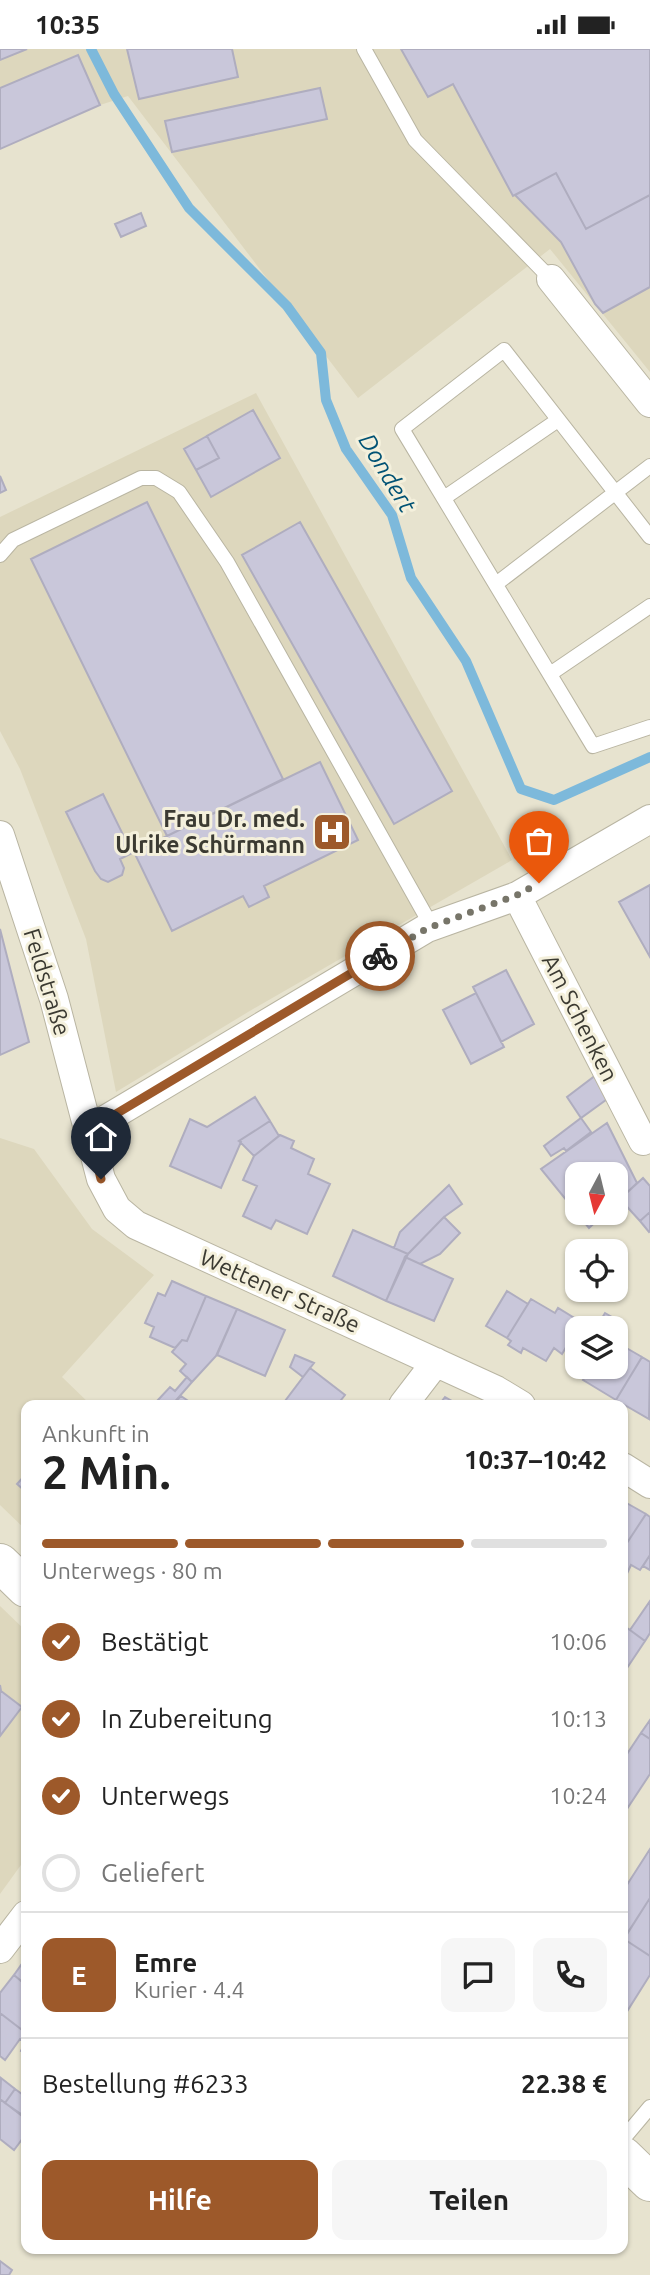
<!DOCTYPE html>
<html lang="de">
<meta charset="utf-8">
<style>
:root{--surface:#fff;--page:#f6f6f6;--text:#222;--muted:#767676;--line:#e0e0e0;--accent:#9d592a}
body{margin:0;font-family:Ubuntu,sans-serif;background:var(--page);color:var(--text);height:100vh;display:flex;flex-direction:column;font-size:26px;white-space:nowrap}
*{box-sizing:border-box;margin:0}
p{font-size:23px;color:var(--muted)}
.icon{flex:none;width:38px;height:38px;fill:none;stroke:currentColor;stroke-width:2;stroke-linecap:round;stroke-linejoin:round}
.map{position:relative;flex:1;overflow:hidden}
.details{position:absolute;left:21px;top:1351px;width:607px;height:854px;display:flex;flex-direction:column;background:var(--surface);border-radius:14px;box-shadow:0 2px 5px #0004}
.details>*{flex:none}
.needle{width:46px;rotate:187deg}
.tools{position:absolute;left:565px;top:1113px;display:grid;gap:14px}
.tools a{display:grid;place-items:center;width:63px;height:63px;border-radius:14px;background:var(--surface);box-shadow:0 2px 5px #0004;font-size:35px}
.pin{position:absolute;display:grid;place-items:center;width:60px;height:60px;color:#fff;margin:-72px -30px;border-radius:50% 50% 50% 0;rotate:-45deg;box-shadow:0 0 7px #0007}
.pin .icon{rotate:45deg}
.courier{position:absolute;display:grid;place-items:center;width:70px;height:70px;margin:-35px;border:5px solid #9d592a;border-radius:50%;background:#fff;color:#222;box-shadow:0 2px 9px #0007}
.summary em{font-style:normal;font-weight:700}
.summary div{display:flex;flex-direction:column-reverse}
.summary{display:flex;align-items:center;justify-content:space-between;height:119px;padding:0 21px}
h1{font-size:46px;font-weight:700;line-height:52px}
.bar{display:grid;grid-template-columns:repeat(4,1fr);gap:10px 7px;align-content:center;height:84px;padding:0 21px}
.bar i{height:9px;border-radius:5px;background:var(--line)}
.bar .selected{background:var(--accent)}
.bar p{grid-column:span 4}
.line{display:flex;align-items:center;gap:18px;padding:0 21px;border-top:2px solid var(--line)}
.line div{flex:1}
.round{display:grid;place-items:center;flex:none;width:74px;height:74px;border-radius:14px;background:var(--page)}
ol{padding:0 21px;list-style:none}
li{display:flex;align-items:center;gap:21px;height:77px}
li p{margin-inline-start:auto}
li .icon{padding:7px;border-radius:50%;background:var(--accent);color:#fff;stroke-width:4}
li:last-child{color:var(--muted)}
li i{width:38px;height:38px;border:4px solid var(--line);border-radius:50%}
.primary-button{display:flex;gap:14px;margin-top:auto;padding:14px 21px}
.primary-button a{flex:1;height:80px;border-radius:14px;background:var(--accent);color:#fff;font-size:28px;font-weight:700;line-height:80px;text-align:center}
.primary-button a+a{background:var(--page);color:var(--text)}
.status{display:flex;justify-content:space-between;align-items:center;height:49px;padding:0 35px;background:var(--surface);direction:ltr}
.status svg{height:19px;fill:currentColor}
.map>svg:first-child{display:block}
.built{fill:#ddd7bd}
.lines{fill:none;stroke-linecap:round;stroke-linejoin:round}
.stream{stroke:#7db9db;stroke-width:10}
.building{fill:#c9c7da;stroke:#afadbf;stroke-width:2}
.service-casing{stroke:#b9b5a2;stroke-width:16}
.minor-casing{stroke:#b9b5a2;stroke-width:30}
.primary-casing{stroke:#b9b5a2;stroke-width:40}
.service{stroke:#fff;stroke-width:14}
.minor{stroke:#fff;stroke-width:28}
.primary{stroke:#fff;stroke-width:38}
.done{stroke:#777569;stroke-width:7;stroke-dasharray:0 12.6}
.route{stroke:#9d592a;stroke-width:9}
.labels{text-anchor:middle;stroke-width:6;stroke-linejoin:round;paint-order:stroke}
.poi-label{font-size:23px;font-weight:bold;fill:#3b3a32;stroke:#f4f0dc;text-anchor:end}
.street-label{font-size:23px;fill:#3b3a32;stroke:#f4f0dc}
.water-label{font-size:24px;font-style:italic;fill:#015274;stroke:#f4f0dc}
</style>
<div class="status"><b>10:35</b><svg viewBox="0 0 49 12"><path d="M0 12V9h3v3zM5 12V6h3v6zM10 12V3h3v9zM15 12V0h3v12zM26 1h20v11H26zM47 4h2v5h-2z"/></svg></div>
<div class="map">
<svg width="650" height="2226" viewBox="0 0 650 2226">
<rect width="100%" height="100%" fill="#e7e3cf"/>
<path class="built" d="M0,0H650V323L550,200L358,349L128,47L100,56L0,100Z
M256,344L512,811L253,960L116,1043L86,890L20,720L0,682V468Z
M0,1089L34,1100L92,1180L154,1226L62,1328L91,1356H26V1481L0,1456Z
M0,1557L26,1582V1809L0,1845Z"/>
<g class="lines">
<path class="stream" d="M91,0L114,45L189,159L287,257L321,304L326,351L346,400L392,466L411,529L466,612L521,740L554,751L650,708"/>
</g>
<path class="building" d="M0,0H27L0,11Z
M127,0H232L238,28L139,50Z
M401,0H650V146L586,180L556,124L513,147L453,35L428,48Z
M78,6L100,56L0,100V39Z
M320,39L327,70L172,103L165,72Z
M556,124L586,180L650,146V238L603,264L595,255L561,193L515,146Z
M141,164L146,177L121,188L115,175Z
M253,361L280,409L211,448L196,421L219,409L207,387Z
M207,387L219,409L196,421L184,400Z
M0,427L6,441L0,444Z
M147,453L283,730L167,787L31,510Z
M300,473L452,742L394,775L242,506Z
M320,713L358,791L264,837L269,848L249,858L243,847L172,882L134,803Z
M103,745L132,804L120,810L124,819L122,826L108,833L101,830L95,822L66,763Z
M650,836V908L619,853Z
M0,880L29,993L0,1006Z
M506,921L534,975L501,993L473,938Z
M476,944L504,998L471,1015L443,961Z
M596,1026L610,1048L581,1069L567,1048Z
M255,1048L270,1072L239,1092L241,1093L221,1139L170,1117L190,1070L207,1078Z
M581,1069L591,1083L566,1102L564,1099L551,1107L544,1097Z
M270,1072L279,1087L254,1107L239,1092Z
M607,1074L637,1134L616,1154V1125H578V1164H605L589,1179L541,1120Z
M280,1086L294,1092L291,1099L314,1110L308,1125L330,1135L307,1185L276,1171L271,1180L243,1167L257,1137L243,1131L254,1107Z
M643,1129L650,1137V1163L640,1172L620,1150Z
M449,1136L462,1155L444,1168L408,1205L394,1199L400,1183Z
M650,1163V1182L649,1183L640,1172Z
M444,1168L460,1184L440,1205L420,1215L405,1208Z
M353,1181L408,1205L386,1252L333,1227Z
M405,1208L453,1230L434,1272L386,1252Z
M172,1232L206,1247L187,1292L182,1291L175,1299L150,1288L154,1278L145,1274L158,1244L165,1247Z
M507,1242L528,1255L507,1289L486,1277Z
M206,1247L237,1260L216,1307L192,1333L180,1322L186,1315L172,1303L182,1291L187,1292Z
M531,1250L555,1264L558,1259L581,1273L562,1305L554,1299L546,1312L523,1299L521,1304L508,1296L511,1292L507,1289Z
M237,1260L285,1281L265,1327L217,1306Z
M605,1264L619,1272L615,1279H596Z
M616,1293L642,1308L616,1351L583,1331L591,1318H616Z
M295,1306L314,1314L303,1328L290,1318Z
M642,1308L650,1313L649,1370L616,1351Z
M310,1319L345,1346L337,1356H282Z
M187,1328L192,1333L172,1356H164L158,1351L170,1338L175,1342Z
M181,1347L194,1356H172Z
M445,1348L459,1356H439Z
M26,1425V1443L17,1435Z
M623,1452L646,1465L623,1500Z
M646,1465L650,1468V1506L640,1521L631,1516L623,1533V1500Z
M650,1506V1521L643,1517Z
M650,1552V1584L645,1592L630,1581Z
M623,1576L645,1592L623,1625Z
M0,1636L1,1642L22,1658L0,1687Z
M650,1671V1690L641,1684Z
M641,1684L650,1690V1725L623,1766V1711Z
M650,1800V1849L623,1891V1842Z
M650,1849V1907L624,1890Z
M624,1890L650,1907V1926L626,1964L623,1962Z
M26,1909V1936L14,1926Z
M14,1926L26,1936V1984L0,1964V1944Z
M0,1964L26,1984V2006L21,2002L25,1993L20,1990L5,2011L0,2007Z
M1,2029L15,2040L5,2054L0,2050Z
M15,2040L26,2048V2058L21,2065L5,2054Z
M0,2050L26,2070V2085L14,2101L0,2090Z
M0,2212L12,2221L9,2226H0Z"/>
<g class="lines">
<defs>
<path id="service" d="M364,0L415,91L551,230
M444,449L558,371
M650,488L504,301L402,380L593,697L650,678
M0,506L13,491L141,429H156L179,443L227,513L432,878
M496,535L650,417
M550,625L650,557
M623,2090L650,2058"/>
<path id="minor" d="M551,230L650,354
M0,786L54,950L101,1130L117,1160L136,1176L496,1341L521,1356
M517,847L643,1092
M88,1081L427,879L517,847L650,770
M403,1356L436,1313
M623,1418L650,1435
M0,1900L26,1866"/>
<path id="primary" d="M0,1514L26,1539
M623,2107L650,2133"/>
</defs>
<use href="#service" class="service-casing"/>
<use href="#minor" class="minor-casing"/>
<use href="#primary" class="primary-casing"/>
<use href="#service" class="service"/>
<use href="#minor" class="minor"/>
<use href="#primary" class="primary"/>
</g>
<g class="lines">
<path class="done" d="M380,907L428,879L517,846L539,834"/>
<path class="route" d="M101,1130L89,1081L380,907"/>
</g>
<defs>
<symbol id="hospital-square" viewBox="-11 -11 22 22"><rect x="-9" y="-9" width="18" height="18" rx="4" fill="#9d592a" stroke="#f4f0dc"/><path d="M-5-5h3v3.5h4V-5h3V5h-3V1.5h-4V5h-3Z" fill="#fff"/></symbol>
</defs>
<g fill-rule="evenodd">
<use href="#hospital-square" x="310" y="761" width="44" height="44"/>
</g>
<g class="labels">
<g class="poi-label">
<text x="305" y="778">Frau Dr. med.<tspan x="305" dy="26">Ulrike Schürmann</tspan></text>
</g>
<g class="street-label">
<text transform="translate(47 933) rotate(73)" y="8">Feldstraße</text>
<text transform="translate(580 969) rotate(63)" y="8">Am Schenken</text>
<text transform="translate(280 1242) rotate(24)" y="8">Wettener Straße</text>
</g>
<g class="water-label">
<text transform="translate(387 424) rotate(59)" y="8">Dondert</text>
</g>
</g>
</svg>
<div class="tools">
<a><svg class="needle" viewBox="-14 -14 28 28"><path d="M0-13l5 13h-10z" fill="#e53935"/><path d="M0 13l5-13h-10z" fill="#767676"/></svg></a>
<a><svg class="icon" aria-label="locate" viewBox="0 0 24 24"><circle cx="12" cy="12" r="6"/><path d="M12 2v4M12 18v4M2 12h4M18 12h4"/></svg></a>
<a><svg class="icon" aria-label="layers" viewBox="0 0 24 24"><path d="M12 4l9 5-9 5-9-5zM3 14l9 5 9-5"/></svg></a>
</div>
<div class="pin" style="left:539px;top:834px;background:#ea580c"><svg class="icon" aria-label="bag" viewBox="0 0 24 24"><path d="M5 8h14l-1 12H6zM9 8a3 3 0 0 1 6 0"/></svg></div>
<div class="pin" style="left:101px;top:1130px;background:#1f2937"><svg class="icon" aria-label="home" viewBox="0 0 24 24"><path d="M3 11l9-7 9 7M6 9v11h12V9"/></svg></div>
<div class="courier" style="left:380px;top:907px"><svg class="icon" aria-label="bike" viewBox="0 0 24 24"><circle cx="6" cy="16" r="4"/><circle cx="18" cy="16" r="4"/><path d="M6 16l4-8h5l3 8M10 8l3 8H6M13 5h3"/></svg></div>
<section class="details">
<div class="summary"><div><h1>2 Min.</h1><p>Ankunft in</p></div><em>10:37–10:42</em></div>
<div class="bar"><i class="selected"></i><i class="selected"></i><i class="selected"></i><i></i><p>Unterwegs · 80 m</p></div>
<ol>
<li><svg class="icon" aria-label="check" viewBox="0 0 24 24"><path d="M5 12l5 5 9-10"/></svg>Bestätigt<p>10:06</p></li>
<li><svg class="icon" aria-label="check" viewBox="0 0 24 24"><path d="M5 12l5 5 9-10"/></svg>In Zubereitung<p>10:13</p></li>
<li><svg class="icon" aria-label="check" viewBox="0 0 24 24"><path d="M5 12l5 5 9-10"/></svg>Unterwegs<p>10:24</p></li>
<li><i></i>Geliefert</li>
</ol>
<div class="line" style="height:126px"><b class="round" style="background:var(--accent);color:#fff">E</b><div><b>Emre</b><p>Kurier · 4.4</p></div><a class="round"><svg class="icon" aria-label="chat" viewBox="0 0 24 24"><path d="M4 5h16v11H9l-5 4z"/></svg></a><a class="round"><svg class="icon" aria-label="phone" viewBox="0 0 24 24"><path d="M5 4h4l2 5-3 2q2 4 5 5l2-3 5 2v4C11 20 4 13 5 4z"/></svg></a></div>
<div class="line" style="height:91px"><div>Bestellung #6233</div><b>22.38 €</b></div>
<div class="primary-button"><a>Hilfe</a><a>Teilen</a></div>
</section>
</div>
